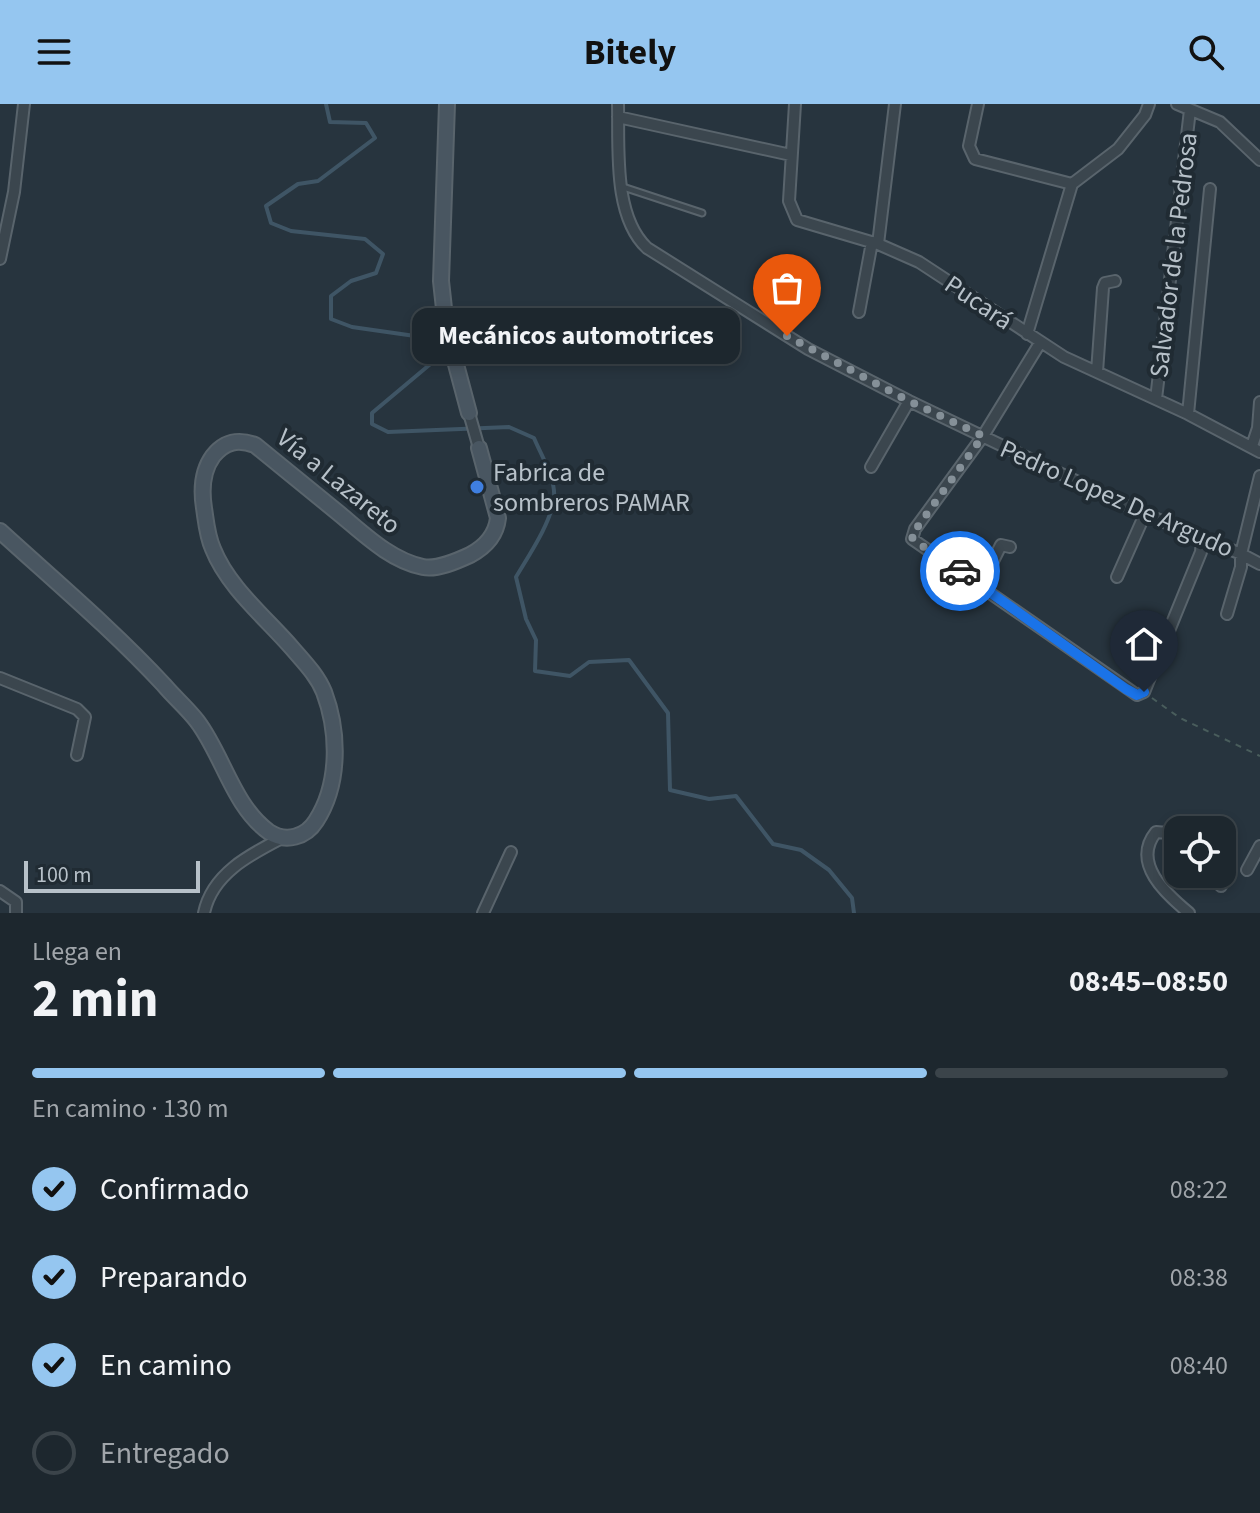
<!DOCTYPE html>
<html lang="es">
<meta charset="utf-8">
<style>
:root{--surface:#1d272e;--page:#2a333a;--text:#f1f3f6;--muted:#a0a5aa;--line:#3b444a;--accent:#95c6f0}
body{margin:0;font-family:"Source Sans 3",sans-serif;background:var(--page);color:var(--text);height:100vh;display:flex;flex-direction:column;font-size:30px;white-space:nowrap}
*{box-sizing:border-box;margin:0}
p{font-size:26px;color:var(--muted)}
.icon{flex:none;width:44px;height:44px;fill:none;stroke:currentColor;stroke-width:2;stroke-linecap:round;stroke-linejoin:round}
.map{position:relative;height:809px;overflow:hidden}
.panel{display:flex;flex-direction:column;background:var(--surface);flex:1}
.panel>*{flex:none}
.tools{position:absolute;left:1164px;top:712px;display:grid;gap:16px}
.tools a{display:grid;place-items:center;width:72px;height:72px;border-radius:16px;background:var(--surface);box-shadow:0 4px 12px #0003,0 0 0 2px var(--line);font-size:40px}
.scale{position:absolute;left:24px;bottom:20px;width:176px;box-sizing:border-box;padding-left:8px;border:4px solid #b7c1c9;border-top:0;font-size:22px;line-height:28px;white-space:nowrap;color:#b7c1c9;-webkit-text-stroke:6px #202b33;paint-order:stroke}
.pin{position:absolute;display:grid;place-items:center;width:68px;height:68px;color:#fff;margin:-82px -34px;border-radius:50% 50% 50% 0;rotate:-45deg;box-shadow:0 0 8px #0007}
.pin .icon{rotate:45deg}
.courier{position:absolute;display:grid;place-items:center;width:80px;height:80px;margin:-40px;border:6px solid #1a73e8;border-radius:50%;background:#fff;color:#222;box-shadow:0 2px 10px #0007}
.bubble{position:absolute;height:56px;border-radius:16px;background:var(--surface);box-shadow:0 4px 12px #0003,0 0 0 2px var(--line);font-size:26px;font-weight:700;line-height:56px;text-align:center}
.overview em{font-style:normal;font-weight:700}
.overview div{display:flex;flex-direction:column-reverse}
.overview{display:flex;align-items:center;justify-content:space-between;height:136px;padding:0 32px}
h1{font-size:52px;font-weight:700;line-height:60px}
.bar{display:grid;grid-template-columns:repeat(4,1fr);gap:12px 8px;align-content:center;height:96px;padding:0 32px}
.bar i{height:10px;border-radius:6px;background:var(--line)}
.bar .selected{background:var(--accent)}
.bar p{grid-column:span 4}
ol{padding:0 32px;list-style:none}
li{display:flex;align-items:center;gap:24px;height:88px}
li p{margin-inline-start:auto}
li .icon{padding:8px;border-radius:50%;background:var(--accent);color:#111;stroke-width:4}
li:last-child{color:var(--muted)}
li i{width:44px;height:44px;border:4px solid var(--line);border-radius:50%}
header{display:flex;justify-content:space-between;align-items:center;height:104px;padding:0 32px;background:var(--accent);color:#111;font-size:36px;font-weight:700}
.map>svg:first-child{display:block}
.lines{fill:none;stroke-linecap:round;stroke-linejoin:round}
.stream{stroke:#3f5565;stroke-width:4}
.lane-casing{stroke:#59646c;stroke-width:9}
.street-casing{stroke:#59646c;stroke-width:14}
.secondary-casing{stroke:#59646c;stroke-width:18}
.path{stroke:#495d5c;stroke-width:2;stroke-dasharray:6 6;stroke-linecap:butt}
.lane{stroke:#3b464e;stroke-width:5}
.street{stroke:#3b464e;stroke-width:10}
.secondary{stroke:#495661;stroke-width:14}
.done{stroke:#859098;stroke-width:8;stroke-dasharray:0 14.4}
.route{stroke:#1a73e8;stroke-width:10}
.shop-dot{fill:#3f7fe0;stroke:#202b33;stroke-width:3}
.labels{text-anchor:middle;stroke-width:8;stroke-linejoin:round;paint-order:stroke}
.street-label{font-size:26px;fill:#b7c1c9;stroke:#202b33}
.poi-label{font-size:26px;fill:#b7c1c9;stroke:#202b33;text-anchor:start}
</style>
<header><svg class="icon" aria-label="menu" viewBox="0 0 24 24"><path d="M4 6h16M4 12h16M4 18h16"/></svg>Bitely<svg class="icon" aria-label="search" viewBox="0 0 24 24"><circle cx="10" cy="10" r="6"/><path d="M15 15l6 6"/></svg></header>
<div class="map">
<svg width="1260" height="809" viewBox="0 0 1260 809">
<rect width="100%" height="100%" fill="#27343e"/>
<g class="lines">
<path class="stream" d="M326,0L330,18L366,19L375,34L318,77L298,80L266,102L271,119L291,127L365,135L383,150L376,169L351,177L331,192V215L352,223L429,234L434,257L372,309V320L388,328L509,323L534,334C541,351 556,375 554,394C551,419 529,451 516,473L526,515L536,536L535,567L570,572L589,558L629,556L668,609L670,686L709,695L736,692L773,740L801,746L829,766L852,794L854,809"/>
<defs>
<path id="lane" d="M623,83L702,109"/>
<path id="street" d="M618,0C619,45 613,112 647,144L808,245L909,297L1145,410L1241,450L1260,460
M795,0L789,97L797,116L878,140L919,158L1064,253L1188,310L1260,348
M978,0L969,42L975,55L1072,80
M1177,0L1220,18L1260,56
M618,13L791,51
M878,140L895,0
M0,155L14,88L24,0
M859,208L872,138
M1027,230L1072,80L1118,45L1145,11L1149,0
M1040,239L983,332L915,425L912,435L1137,591L1144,588L1201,448L1202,434
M1097,268L1103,184L1105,179L1115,177
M1156,295L1190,6
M469,309L479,344
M1188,310L1210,85
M1252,342L1258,324L1260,298
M871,363L909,297
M1117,473L1145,410
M981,481L1001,441L1010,443
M1227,510L1241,463V450L1260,372
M0,574L77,605L85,613L77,651
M1178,738L1168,729L1156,728C1131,759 1166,790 1189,809
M1247,766L1260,742
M1210,770L1221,782
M0,787L16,798V809
M204,809C212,770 249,751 282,734
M483,809L511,748"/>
<path id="secondary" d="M447,0L441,177L446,223L469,309
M0,427C56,478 113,526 164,581C174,593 187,604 197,617C223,651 233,702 269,728C286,739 306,733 316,717C340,680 339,628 324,588C317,571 304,558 292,544C266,514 228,483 213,445C207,432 206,417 204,404C201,385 202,367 213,352C225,337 238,335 255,341C282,363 309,385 336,407C362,428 389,456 423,463C437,466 457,457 470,451C485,443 496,432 498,414L479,344"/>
</defs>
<use href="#lane" class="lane-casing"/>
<use href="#street" class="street-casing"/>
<use href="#secondary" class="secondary-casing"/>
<path class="path" d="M1152,594L1180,614L1260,652"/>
<use href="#lane" class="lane"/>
<use href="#street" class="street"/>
<use href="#secondary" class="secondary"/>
</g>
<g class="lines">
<path class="done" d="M787,232L909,297L983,332L911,432L915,437L960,467"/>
<path class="route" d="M960,467L1126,585L1137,591L1144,588"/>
</g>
<circle class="shop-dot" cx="477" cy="383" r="8"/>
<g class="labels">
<g class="street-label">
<text transform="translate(1173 151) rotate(-83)" y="9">Salvador de la Pedrosa</text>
<text transform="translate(979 198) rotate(34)" y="9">Pucará</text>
<text transform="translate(339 377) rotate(39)" y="9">Vía a Lazareto</text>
<text transform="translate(1117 394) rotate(24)" y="9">Pedro Lopez De Argudo</text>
</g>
<g class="poi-label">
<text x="493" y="377">Fabrica de<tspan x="493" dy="30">sombreros PAMAR</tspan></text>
</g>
</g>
</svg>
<div class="tools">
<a><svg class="icon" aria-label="locate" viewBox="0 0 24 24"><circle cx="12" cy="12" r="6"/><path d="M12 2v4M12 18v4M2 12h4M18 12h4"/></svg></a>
</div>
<div class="scale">100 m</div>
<div class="pin" style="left:787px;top:232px;background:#ea580c"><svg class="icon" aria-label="bag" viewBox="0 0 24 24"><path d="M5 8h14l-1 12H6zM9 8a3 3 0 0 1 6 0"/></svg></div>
<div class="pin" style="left:1144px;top:588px;background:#1f2937"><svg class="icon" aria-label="home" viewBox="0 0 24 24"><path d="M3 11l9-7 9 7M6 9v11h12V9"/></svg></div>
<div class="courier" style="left:960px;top:467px"><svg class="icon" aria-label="car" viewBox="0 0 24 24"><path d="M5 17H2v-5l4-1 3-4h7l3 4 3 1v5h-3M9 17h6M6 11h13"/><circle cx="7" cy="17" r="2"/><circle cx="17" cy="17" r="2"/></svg></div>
<div class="bubble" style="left:412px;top:204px;width:328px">Mecánicos automotrices</div>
</div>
<section class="panel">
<div class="overview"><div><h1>2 min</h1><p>Llega en</p></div><em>08:45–08:50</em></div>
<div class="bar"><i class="selected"></i><i class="selected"></i><i class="selected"></i><i></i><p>En camino · 130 m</p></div>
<ol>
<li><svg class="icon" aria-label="check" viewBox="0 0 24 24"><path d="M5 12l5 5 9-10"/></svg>Confirmado<p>08:22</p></li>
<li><svg class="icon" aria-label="check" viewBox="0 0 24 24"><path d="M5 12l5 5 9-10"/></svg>Preparando<p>08:38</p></li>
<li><svg class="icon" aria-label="check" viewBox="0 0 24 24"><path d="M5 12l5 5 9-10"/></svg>En camino<p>08:40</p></li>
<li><i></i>Entregado</li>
</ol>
</section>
